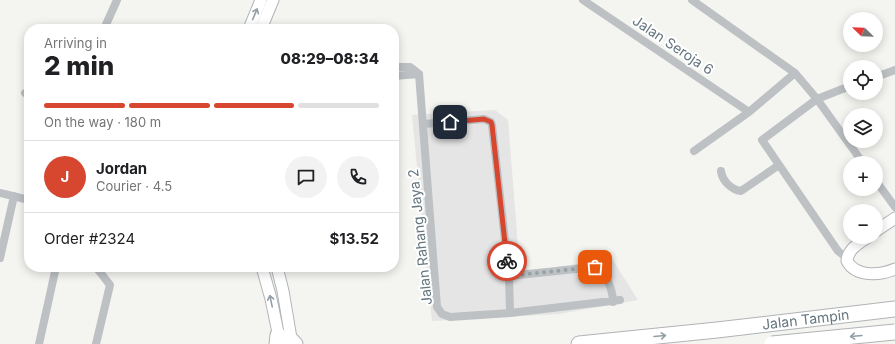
<!DOCTYPE html>
<meta charset="utf-8">
<style>
:root{--surface:#fff;--page:#f2f2f2;--text:#202124;--muted:#757577;--line:#e0e0e0;--accent:#d7462e}
body{margin:0;font-family:Inter,sans-serif;background:var(--page);color:var(--text);height:100vh;display:flex;flex-direction:column;font-size:15px;white-space:nowrap}
*{box-sizing:border-box;margin:0}
p{font-size:13px;color:var(--muted)}
.icon{flex:none;width:22px;height:22px;fill:none;stroke:currentColor;stroke-width:2;stroke-linecap:round;stroke-linejoin:round}
.map{position:relative;flex:1;overflow:hidden}
.panel{position:absolute;left:24px;top:24px;width:375px;height:248px;display:flex;flex-direction:column;background:var(--surface);border-radius:16px;box-shadow:0 2px 10px #0003}
.panel>*{flex:none}
.needle{width:26px;rotate:293deg}
.buttons{position:absolute;left:843px;top:12px;display:grid;gap:8px}
.buttons a{display:grid;place-items:center;width:40px;height:40px;border-radius:50%;background:var(--surface);box-shadow:0 2px 10px #0003;font-size:20px}
.pin{position:absolute;display:grid;place-items:center;width:34px;height:34px;color:#fff;margin:-17px;border-radius:8px;box-shadow:0 2px 6px #0006}
.courier{position:absolute;display:grid;place-items:center;width:40px;height:40px;margin:-20px;border:3px solid #d7462e;border-radius:50%;background:#fff;color:#222;box-shadow:0 1px 5px #0007}
.summary em{font-style:normal;font-weight:800}
.summary div{display:flex;flex-direction:column-reverse}
.summary{display:flex;align-items:center;justify-content:space-between;height:68px;padding:0 20px}
h1{font-size:26px;font-weight:800;line-height:30px}
.bar{display:grid;grid-template-columns:repeat(4,1fr);gap:6px 4px;align-content:center;height:48px;padding:0 20px}
.bar i{height:5px;border-radius:3px;background:var(--line)}
.bar .selected{background:var(--accent)}
.bar p{grid-column:span 4}
.line{display:flex;align-items:center;gap:10px;padding:0 20px;border-top:1px solid var(--line)}
.line div{flex:1}
.round{display:grid;place-items:center;flex:none;width:42px;height:42px;border-radius:21px;background:var(--page)}
.map>svg:first-child{display:block}
.built{fill:#e4e5e4}
.lines{fill:none;stroke-linecap:round;stroke-linejoin:round}
.secondary-casing{stroke:#b0b5b8;stroke-width:13}
.highway-casing{stroke:#b0b4b6;stroke-width:17}
.street{stroke:#bdc1c4;stroke-width:8}
.secondary{stroke:#fff;stroke-width:11}
.highway{stroke:#fff;stroke-width:15}
.highway-bridge-casing{stroke:#b0b4b6;stroke-width:17;stroke-linecap:butt}
.highway-bridge{stroke:#fff;stroke-width:15}
.oneway{stroke:#939fa5}
.done{stroke:#97a2a7;stroke-width:4;stroke-dasharray:0 7.2}
.route{stroke:#d7462e;stroke-width:5}
.labels{text-anchor:middle;stroke-width:4;stroke-linejoin:round;paint-order:stroke}
.street-label{font-size:14px;fill:#65767f;stroke:#fff}
</style>
<div class="map">
<svg width="895" height="344" viewBox="0 0 895 344">
<rect width="100%" height="100%" fill="#f4f4f0"/>
<path class="built" d="M495,110L508,120L520,272L612,259L638,300L559,314L432,321L412,115Z"/>
<g class="lines">
<defs>
<path id="secondary" d="M249,29L261,0
M261,29L273,0
M876,231L895,218
M868,237C858,244 848,249 847,261C856,278 881,275 895,269
M262,267L271,299L280,342
M277,267L283,291L292,344"/>
<g id="highway">
<path d="M292,341L295,344"/>
<path d="M277,344L278,335"/>
<path id="s1" d="M579,344L717,330L895,309"/>
</g>
</defs>
<use href="#secondary" class="secondary-casing"/>
<use href="#highway" class="highway-casing"/>
<path class="street" d="M583,0L749,112
M692,0L795,73L817,99L863,163
M104,29L117,0
M394,67H410L419,74
M419,74L437,307L442,314L450,317L510,313L620,300
M394,76L419,74
M876,77L895,70
M25,93L29,91
M423,124L484,119L491,122L492,125L509,276L510,313
M694,151L749,112L795,73
M721,171C722,181 732,190 741,191L779,165
M876,181L895,207
M0,193L29,200
M848,255H843L838,251L762,140L817,99L850,86
M0,258L14,196
M96,267L110,285L96,344
M509,276L595,267C606,271 613,291 613,302
M39,344L56,267"/>
<use href="#secondary" class="secondary"/>
<use href="#highway" class="highway"/>
<defs>
<path id="highway-bridge" d="M772,344L895,332"/>
</defs>
<use href="#highway-bridge" class="highway-bridge-casing"/>
<use href="#highway-bridge" class="highway-bridge"/>
</g>
<defs><path id="oneway-shaft" d="M-6 0H5M1.5-3L5.5 0L1.5 3" fill="none" stroke-width="1.6" stroke-linecap="round" stroke-linejoin="round"/></defs>
<g class="oneway">
<use href="#oneway-shaft" transform="translate(255 14) rotate(-67)"/>
<use href="#oneway-shaft" transform="translate(271 301) rotate(-102)"/>
<use href="#oneway-shaft" transform="translate(660 336) rotate(-5)"/>
<use href="#oneway-shaft" transform="translate(856 336) rotate(175)"/>
</g>
<g class="lines">
<path class="done" d="M507,261L509,276L595,267"/>
<path class="route" d="M450,122L484,119L491,122L492,125L507,261"/>
</g>
<g class="labels">
<g class="street-label">
<text transform="translate(673 45) rotate(34)" y="5">Jalan Seroja 6</text>
<text transform="translate(420 237) rotate(-96)" y="5">Jalan Rahang Jaya 2</text>
<text dy="5" stroke="none"><textPath href="#s1" startOffset="228">Jalan Tampin</textPath></text>
</g>
</g>
</svg>
<div class="buttons">
<a><svg class="needle" viewBox="-14 -14 28 28"><path d="M0-13l5 13h-10z" fill="#e53935"/><path d="M0 13l5-13h-10z" fill="#757577"/></svg></a>
<a><svg class="icon" aria-label="locate" viewBox="0 0 24 24"><circle cx="12" cy="12" r="6"/><path d="M12 2v4M12 18v4M2 12h4M18 12h4"/></svg></a>
<a><svg class="icon" aria-label="layers" viewBox="0 0 24 24"><path d="M12 4l9 5-9 5-9-5zM3 14l9 5 9-5"/></svg></a>
<a>+</a>
<a>−</a>
</div>
<div class="pin" style="left:595px;top:267px;background:#ea580c"><svg class="icon" aria-label="bag" viewBox="0 0 24 24"><path d="M5 8h14l-1 12H6zM9 8a3 3 0 0 1 6 0"/></svg></div>
<div class="pin" style="left:450px;top:122px;background:#1f2937"><svg class="icon" aria-label="home" viewBox="0 0 24 24"><path d="M3 11l9-7 9 7M6 9v11h12V9"/></svg></div>
<div class="courier" style="left:507px;top:261px"><svg class="icon" aria-label="bike" viewBox="0 0 24 24"><circle cx="6" cy="16" r="4"/><circle cx="18" cy="16" r="4"/><path d="M6 16l4-8h5l3 8M10 8l3 8H6M13 5h3"/></svg></div>
<section class="panel">
<div class="summary"><div><h1>2 min</h1><p>Arriving in</p></div><em>08:29–08:34</em></div>
<div class="bar"><i class="selected"></i><i class="selected"></i><i class="selected"></i><i></i><p>On the way · 180 m</p></div>
<div class="line" style="height:72px"><b class="round" style="background:var(--accent);color:#fff">J</b><div><b>Jordan</b><p>Courier · 4.5</p></div><a class="round"><svg class="icon" aria-label="chat" viewBox="0 0 24 24"><path d="M4 5h16v11H9l-5 4z"/></svg></a><a class="round"><svg class="icon" aria-label="phone" viewBox="0 0 24 24"><path d="M5 4h4l2 5-3 2q2 4 5 5l2-3 5 2v4C11 20 4 13 5 4z"/></svg></a></div>
<div class="line" style="height:52px"><div>Order #2324</div><b>$13.52</b></div>
</section>
</div>
